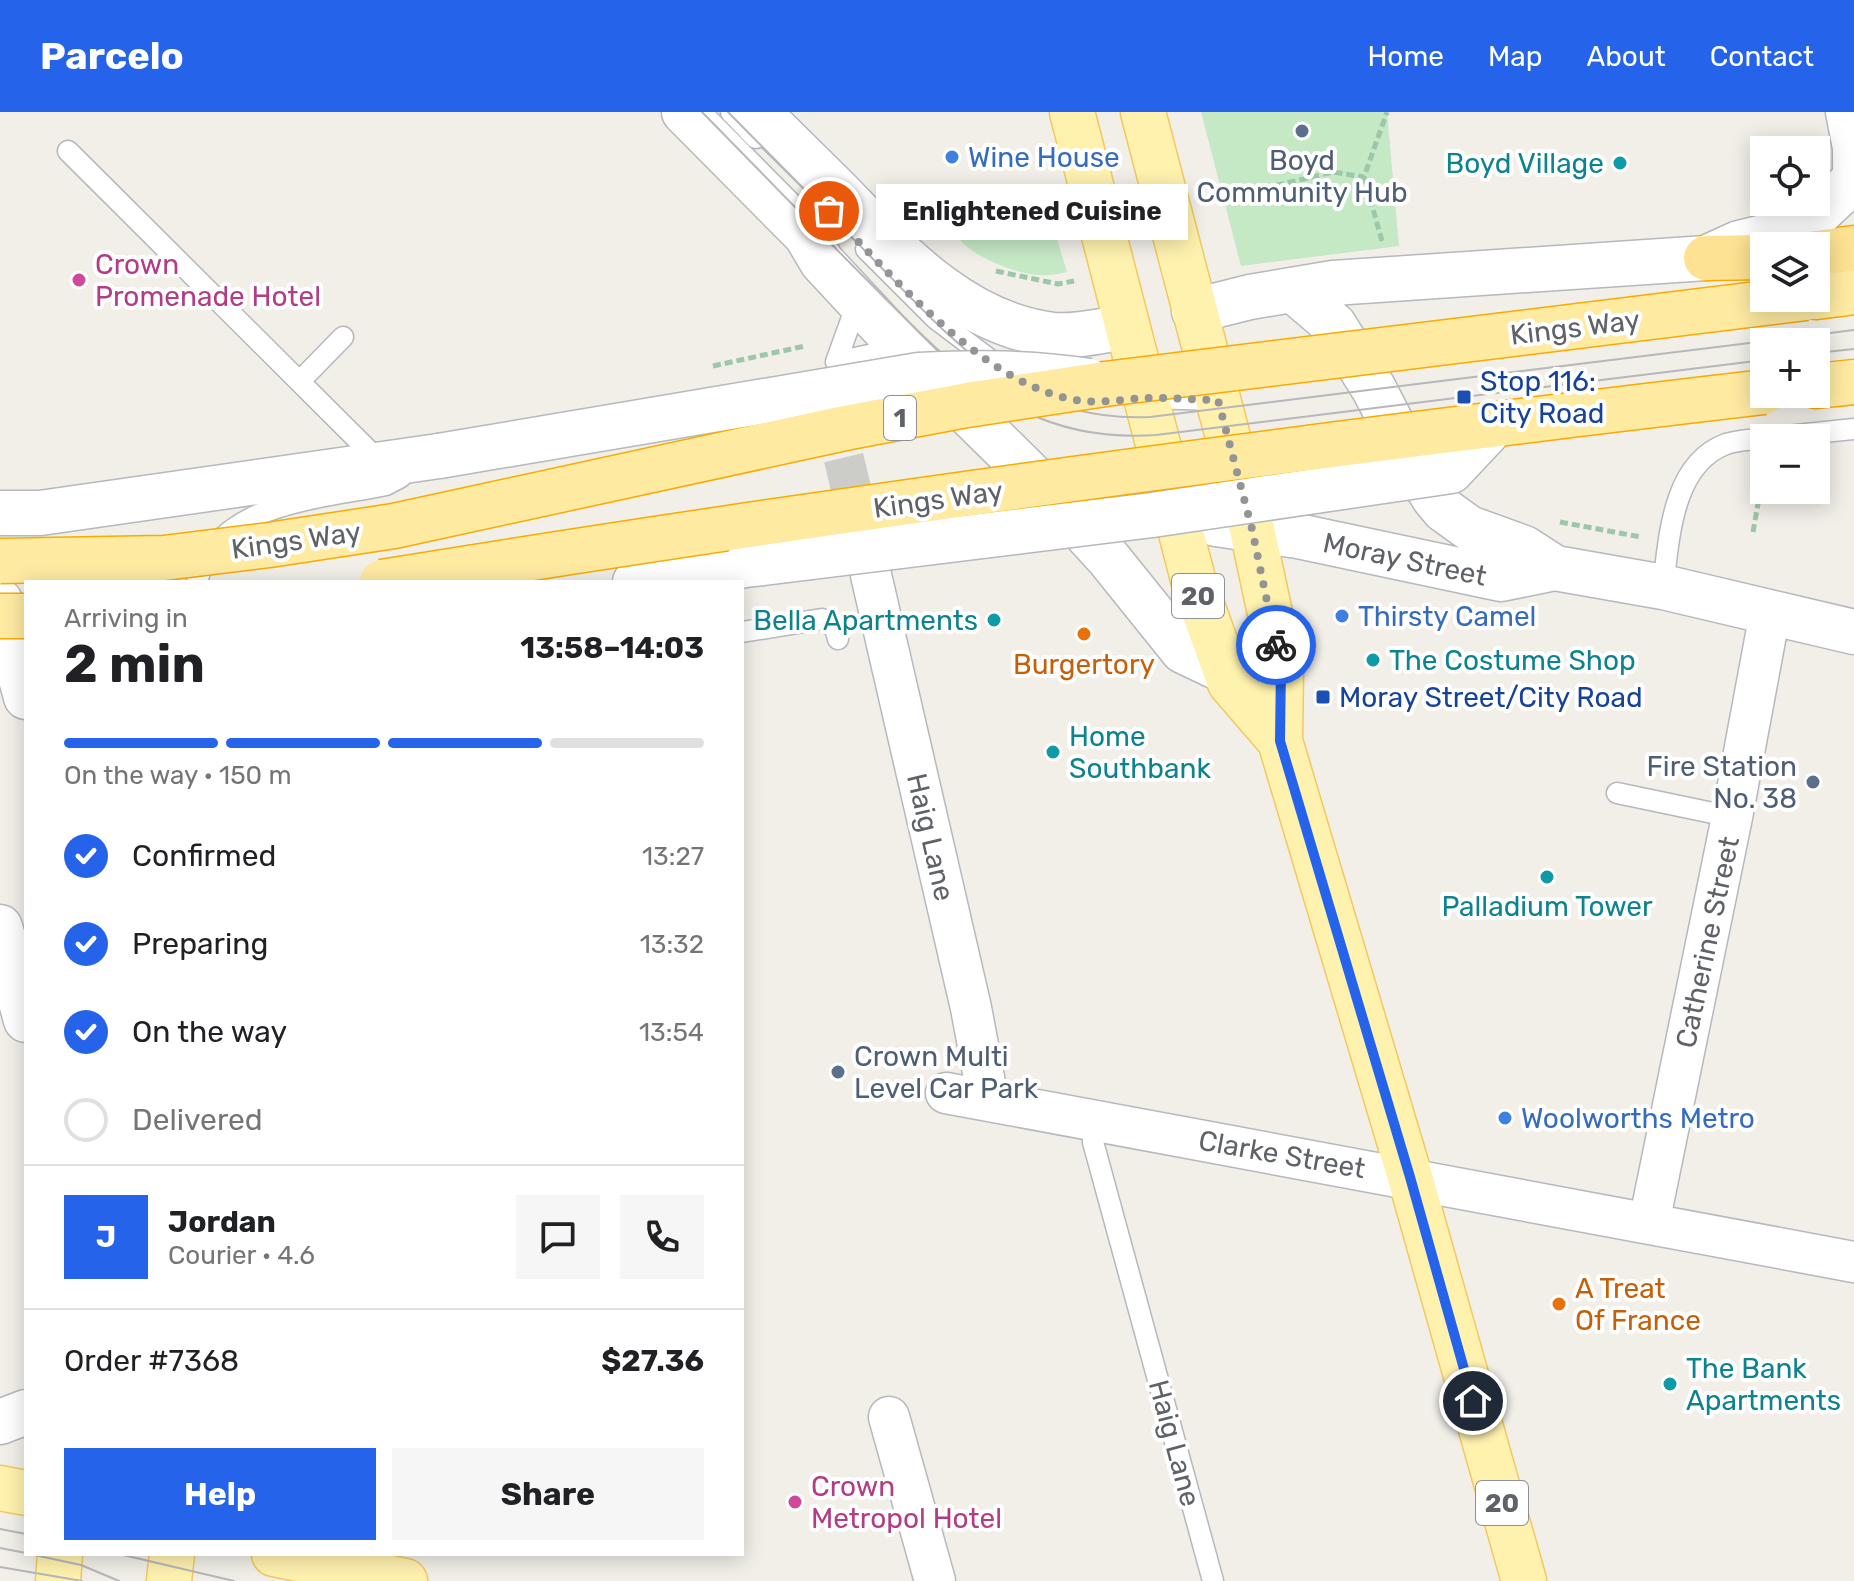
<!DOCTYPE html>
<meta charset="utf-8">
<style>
:root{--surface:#fff;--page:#f6f6f6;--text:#202124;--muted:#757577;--line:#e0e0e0;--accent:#2563eb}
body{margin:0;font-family:Rubik,sans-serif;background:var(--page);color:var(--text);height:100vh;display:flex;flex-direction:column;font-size:30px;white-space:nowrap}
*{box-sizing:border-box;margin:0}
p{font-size:26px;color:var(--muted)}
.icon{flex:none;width:44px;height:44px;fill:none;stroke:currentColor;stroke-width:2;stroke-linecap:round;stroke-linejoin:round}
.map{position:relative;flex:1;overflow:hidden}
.drawer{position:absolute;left:24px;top:468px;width:720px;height:976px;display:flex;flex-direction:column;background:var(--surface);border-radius:0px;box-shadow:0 4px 20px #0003}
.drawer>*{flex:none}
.tools{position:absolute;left:1750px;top:24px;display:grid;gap:16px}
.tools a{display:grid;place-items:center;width:80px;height:80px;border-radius:0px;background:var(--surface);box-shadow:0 4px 20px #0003;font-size:40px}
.pin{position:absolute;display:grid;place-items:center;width:68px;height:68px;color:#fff;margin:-34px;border:4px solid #fff;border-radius:50%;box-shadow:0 2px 8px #0007}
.courier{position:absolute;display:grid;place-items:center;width:80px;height:80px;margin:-40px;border:6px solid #2563eb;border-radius:50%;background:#fff;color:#222;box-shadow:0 2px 10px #0007}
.bubble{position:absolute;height:56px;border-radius:0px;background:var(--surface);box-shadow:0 4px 20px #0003;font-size:26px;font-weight:700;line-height:56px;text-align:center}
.overview em{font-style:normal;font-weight:700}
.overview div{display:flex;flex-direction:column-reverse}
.overview{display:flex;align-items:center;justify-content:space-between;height:136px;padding:0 40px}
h1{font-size:52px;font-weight:700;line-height:60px}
.bar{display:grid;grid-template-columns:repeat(4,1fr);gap:12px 8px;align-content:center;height:96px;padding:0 40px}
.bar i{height:10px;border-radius:6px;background:var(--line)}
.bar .current{background:var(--accent)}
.bar p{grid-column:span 4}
.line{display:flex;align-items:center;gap:20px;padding:0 40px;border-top:2px solid var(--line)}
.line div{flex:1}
.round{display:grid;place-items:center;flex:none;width:84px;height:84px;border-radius:0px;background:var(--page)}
ol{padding:0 40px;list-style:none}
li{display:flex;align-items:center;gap:24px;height:88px}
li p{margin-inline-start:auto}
li .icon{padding:8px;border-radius:50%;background:var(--accent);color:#fff;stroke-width:4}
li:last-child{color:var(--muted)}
li i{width:44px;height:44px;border:4px solid var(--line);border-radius:50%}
.action{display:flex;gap:16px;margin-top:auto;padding:16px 40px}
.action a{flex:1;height:92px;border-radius:0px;background:var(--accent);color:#fff;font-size:32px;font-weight:700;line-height:92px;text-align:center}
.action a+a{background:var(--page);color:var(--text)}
header{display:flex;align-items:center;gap:48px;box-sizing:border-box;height:112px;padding:0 40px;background:var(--accent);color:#fff}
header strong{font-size:38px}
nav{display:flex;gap:44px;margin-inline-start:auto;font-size:28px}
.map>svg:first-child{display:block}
.green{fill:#c5e8c5}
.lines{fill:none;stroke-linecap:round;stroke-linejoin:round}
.minor-tunnel{stroke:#ccccc8;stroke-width:40;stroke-dasharray:40 20;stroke-linecap:butt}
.service-casing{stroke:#b5b8bc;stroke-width:23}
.minor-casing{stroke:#b5b8bc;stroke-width:43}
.tertiary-casing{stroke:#b5b8bc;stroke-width:47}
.primary-casing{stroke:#f2c960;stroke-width:47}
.trunk-casing{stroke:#f9ab00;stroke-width:47}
.motorway-casing{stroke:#f9ab00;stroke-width:47}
.path{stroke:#9cc7a9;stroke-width:5;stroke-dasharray:8 4;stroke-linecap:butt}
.service{stroke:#fff;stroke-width:20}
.minor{stroke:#fff;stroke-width:40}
.tertiary{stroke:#fff;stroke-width:44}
.primary{stroke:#fff2af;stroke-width:44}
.trunk{stroke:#feeaa1;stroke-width:44}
.motorway{stroke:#fde293;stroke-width:44}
.tram{stroke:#b6b7b8;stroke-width:2}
.tertiary-bridge-casing{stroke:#b5b8bc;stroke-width:47;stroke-linecap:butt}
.trunk-bridge-casing{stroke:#f9ab00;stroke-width:47;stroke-linecap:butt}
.tertiary-bridge{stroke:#fff;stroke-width:44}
.trunk-bridge{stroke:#feeaa1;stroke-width:44}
.done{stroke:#929495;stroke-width:8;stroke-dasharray:0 14.4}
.route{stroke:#2563eb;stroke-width:10}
.service-dot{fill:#5c6f8a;stroke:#fff;stroke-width:3}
.shop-dot{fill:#3f7fe0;stroke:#fff;stroke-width:3}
.culture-dot{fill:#0f9aa8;stroke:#fff;stroke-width:3}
.hotel-dot{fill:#d1479c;stroke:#fff;stroke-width:3}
.transit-dot{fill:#1a4fb4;stroke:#fff;stroke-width:3}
.food-dot{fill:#e8710a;stroke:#fff;stroke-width:3}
.labels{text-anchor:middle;stroke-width:8;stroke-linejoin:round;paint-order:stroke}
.shield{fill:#fff;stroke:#8f9295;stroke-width:2}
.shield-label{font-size:26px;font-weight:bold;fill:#5f6368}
.shop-label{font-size:28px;fill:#366cbe;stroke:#fff;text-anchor:start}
.service-label{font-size:28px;fill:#4e5e75;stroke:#fff}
.culture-label{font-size:28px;fill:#0d838f;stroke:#fff;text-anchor:start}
.hotel-label{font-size:28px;fill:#b23c85;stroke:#fff;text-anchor:start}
.street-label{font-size:28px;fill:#5f6368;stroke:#fff}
.transit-label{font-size:28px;fill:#164399;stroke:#fff;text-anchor:start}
.food-label{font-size:28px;fill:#c56008;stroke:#fff}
</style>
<header>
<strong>Parcelo</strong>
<nav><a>Home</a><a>Map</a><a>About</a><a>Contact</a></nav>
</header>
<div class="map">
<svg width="1854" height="1469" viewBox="0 0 1854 1469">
<rect width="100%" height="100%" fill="#f1efe8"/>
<path class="green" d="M1201,0H1387L1399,134L1241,154Z
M1048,97L1067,160C1058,162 1049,164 1040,163C1018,163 970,144 958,125Z"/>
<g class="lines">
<path class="minor-tunnel" d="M827,288L843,343L863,427"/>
<defs>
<path id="service" d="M731,0L756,26
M68,39L368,338
M866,137L936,207L997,253
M836,250L902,236
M836,250L858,189
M300,269L343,225
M1145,286L1218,288
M1766,326L1854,317
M197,470C216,390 320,387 386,373L401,365
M1663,475C1669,427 1672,352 1726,332C1738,328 1752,328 1764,326
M742,520L822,507L835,516L838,527
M1617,681L1732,705
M1094,1007L1093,1030L1213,1469"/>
<path id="minor" d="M1846,0L1853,36V69
M871,463L971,896L988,987
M946,981L1854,1150
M1649,1111L1732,705L1770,501
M889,1305L935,1469"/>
<path id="tertiary" d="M684,0L806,123L822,150L902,236L1049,381L1109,447L1183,539L1225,559
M758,0C784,26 810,51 836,77C896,138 962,213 1054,223C1077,225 1103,218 1126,215
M1293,178L1334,213L1374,277L1410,347L1434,386L1444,398L1469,416L1524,436L1555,456
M1194,199L1250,185L1333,171L1706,146L1739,131L1804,115L1853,69
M0,401H40L439,344
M1216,412L1298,424L1501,467L1555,456L1663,475L1854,520
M635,470L746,453
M0,489L26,585
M0,815L26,908
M0,1310L26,1300"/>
<path id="primary" d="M1072,0L1194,471L1230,571L1280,629
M1143,0L1252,417L1281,553L1280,629L1410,1065L1524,1469
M0,1376L26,1381
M274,1442L405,1469
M58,1469L60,1442
M169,1469L172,1442"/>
<path id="trunk" d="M1816,185L1854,180
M1816,274L1854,270"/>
<path id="motorway" d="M1816,141L1854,136
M1706,146L1764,145"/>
</defs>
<use href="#service" class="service-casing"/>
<use href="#minor" class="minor-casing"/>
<use href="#tertiary" class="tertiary-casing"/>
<use href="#primary" class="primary-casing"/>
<use href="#trunk" class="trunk-casing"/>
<use href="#motorway" class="motorway-casing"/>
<path class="path" d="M1206,90L1333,60L1364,65
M932,119L1049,81
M1382,129L1364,65L1387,0
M996,159L1058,172L1074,169
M713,254L805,234
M1560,410L1641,425
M1753,420L1764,358"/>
<use href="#service" class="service"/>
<use href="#minor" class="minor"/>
<use href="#tertiary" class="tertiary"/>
<use href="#primary" class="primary"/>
<use href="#trunk" class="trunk"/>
<use href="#motorway" class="motorway"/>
<path class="tram" d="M702,0C757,56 812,113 868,169C916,217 964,270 1026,300C1067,320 1111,326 1156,323L1764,248
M728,0C775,48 823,95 870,144C954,229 1019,311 1150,305L1854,218
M1816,241L1854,237
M0,1417L26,1422
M0,1436L26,1441
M30,1442L81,1453L119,1469
M119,1442L234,1469
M0,1455L82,1469"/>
<defs>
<path id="tertiary-bridge" d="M439,344L919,263C977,260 1031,260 1089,269
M746,453L1152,403L1451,359L1496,311"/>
<path id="trunk-bridge" d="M0,449L164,446L269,433L394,414L845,316L967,293L1105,272L1806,186
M382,470C841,395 1302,334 1764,280
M0,504H26"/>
</defs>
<use href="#tertiary-bridge" class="tertiary-bridge-casing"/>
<use href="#trunk-bridge" class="trunk-bridge-casing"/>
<use href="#tertiary-bridge" class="tertiary-bridge"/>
<use href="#trunk-bridge" class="trunk-bridge"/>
</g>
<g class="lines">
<path class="done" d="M829,99C892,163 989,280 1084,289C1104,291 1125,287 1145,286C1169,285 1194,288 1218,288L1252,417L1276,533"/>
<path class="route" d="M1276,533L1281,553L1280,629L1410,1065L1473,1289"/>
</g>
<g class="service-dot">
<circle cx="1302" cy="19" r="8"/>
<circle cx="1813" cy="670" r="8"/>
<circle cx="838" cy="960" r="8"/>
</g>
<g class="shop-dot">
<circle cx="952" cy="45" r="8"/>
<circle cx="1342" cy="504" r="8"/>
<circle cx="1505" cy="1006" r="8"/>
</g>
<g class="culture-dot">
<circle cx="1620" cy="51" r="8"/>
<circle cx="994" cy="508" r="8"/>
<circle cx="1373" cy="548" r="8"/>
<circle cx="1053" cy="640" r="8"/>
<circle cx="1547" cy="765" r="8"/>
<circle cx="1670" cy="1272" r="8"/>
</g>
<g class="hotel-dot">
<circle cx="79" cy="168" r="8"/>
<circle cx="795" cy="1390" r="8"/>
</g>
<g class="transit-dot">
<rect x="1456" y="277" width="16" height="16" rx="4"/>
<rect x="1315" y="577" width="16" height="16" rx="4"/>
</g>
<g class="food-dot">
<circle cx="1084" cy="522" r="8"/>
<circle cx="1559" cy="1192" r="8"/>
</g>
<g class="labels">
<g class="shield">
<rect x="884" y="284" width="32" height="44" rx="6"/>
<rect x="1172" y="462" width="52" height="44" rx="6"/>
<rect x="1476" y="1369" width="52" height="44" rx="6"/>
</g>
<g class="shield-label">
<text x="900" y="315">1</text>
<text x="1198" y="493">20</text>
<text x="1502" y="1400">20</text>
</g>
<g class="shop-label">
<text x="968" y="55">Wine House</text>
<text x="1358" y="514">Thirsty Camel</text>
<text x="1521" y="1016">Woolworths Metro</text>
</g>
<g class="service-label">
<text x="1302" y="58">Boyd<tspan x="1302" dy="32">Community Hub</tspan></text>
<text x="1797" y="664" text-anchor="end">Fire Station<tspan x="1797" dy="32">No. 38</tspan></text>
<text x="854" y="954" text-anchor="start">Crown Multi<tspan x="854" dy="32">Level Car Park</tspan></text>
</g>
<g class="culture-label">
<text x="1604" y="61" text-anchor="end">Boyd Village</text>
<text x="978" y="518" text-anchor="end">Bella Apartments</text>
<text x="1389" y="558">The Costume Shop</text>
<text x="1069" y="634">Home<tspan x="1069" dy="32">Southbank</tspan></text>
<text x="1547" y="804" text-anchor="middle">Palladium Tower</text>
<text x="1686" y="1266">The Bank<tspan x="1686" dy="32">Apartments</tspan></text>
</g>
<g class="hotel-label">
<text x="95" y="162">Crown<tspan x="95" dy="32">Promenade Hotel</tspan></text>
<text x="811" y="1384">Crown<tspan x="811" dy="32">Metropol Hotel</tspan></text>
</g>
<g class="street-label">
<text transform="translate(1575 215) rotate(-7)" y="10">Kings Way</text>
<text transform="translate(938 387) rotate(-8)" y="10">Kings Way</text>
<text transform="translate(296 428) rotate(-8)" y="10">Kings Way</text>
<text transform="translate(1405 447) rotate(12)" y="10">Moray Street</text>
<text transform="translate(931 725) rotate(77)" y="10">Haig Lane</text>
<text transform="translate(1707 830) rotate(-78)" y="10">Catherine Street</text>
<text transform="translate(1282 1042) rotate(10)" y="10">Clarke Street</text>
<text transform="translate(1175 1331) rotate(75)" y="10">Haig Lane</text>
</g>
<g class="transit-label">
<text x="1480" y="279">Stop 116:<tspan x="1480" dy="32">City Road</tspan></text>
<text x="1339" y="595">Moray Street/City Road</text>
</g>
<g class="food-label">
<text x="1084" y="562">Burgertory</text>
<text x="1575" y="1186" text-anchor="start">A Treat<tspan x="1575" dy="32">Of France</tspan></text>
</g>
</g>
</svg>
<div class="tools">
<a><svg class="icon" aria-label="locate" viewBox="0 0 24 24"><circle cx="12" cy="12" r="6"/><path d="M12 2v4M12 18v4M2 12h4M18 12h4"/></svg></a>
<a><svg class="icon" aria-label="layers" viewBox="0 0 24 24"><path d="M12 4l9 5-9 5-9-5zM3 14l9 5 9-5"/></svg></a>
<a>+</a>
<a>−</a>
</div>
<div class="pin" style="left:829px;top:99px;background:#ea580c"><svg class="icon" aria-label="bag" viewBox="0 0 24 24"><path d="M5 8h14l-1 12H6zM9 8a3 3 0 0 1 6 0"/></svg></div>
<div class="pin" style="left:1473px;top:1289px;background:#1f2937"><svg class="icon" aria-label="home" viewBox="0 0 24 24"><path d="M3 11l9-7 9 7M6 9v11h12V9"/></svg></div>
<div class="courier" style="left:1276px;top:533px"><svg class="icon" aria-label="bike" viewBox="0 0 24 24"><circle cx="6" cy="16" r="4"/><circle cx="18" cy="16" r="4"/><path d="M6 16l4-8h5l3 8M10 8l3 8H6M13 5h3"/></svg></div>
<div class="bubble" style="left:876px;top:72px;width:312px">Enlightened Cuisine</div>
<section class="drawer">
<div class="overview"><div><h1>2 min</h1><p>Arriving in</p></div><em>13:58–14:03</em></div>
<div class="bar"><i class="current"></i><i class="current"></i><i class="current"></i><i></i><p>On the way · 150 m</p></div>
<ol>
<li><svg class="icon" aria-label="check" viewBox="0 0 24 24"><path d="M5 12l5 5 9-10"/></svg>Confirmed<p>13:27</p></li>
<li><svg class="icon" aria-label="check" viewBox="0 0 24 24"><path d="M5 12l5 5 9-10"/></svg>Preparing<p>13:32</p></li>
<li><svg class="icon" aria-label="check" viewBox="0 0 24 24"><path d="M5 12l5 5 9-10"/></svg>On the way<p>13:54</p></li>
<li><i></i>Delivered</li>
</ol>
<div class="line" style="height:144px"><b class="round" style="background:var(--accent);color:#fff">J</b><div><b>Jordan</b><p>Courier · 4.6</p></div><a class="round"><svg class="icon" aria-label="chat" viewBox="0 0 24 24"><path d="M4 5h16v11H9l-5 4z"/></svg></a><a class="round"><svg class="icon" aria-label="phone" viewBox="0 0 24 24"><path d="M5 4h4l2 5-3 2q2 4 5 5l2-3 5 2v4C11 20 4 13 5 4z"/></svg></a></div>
<div class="line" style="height:104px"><div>Order #7368</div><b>$27.36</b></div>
<div class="action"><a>Help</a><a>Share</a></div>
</section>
</div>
